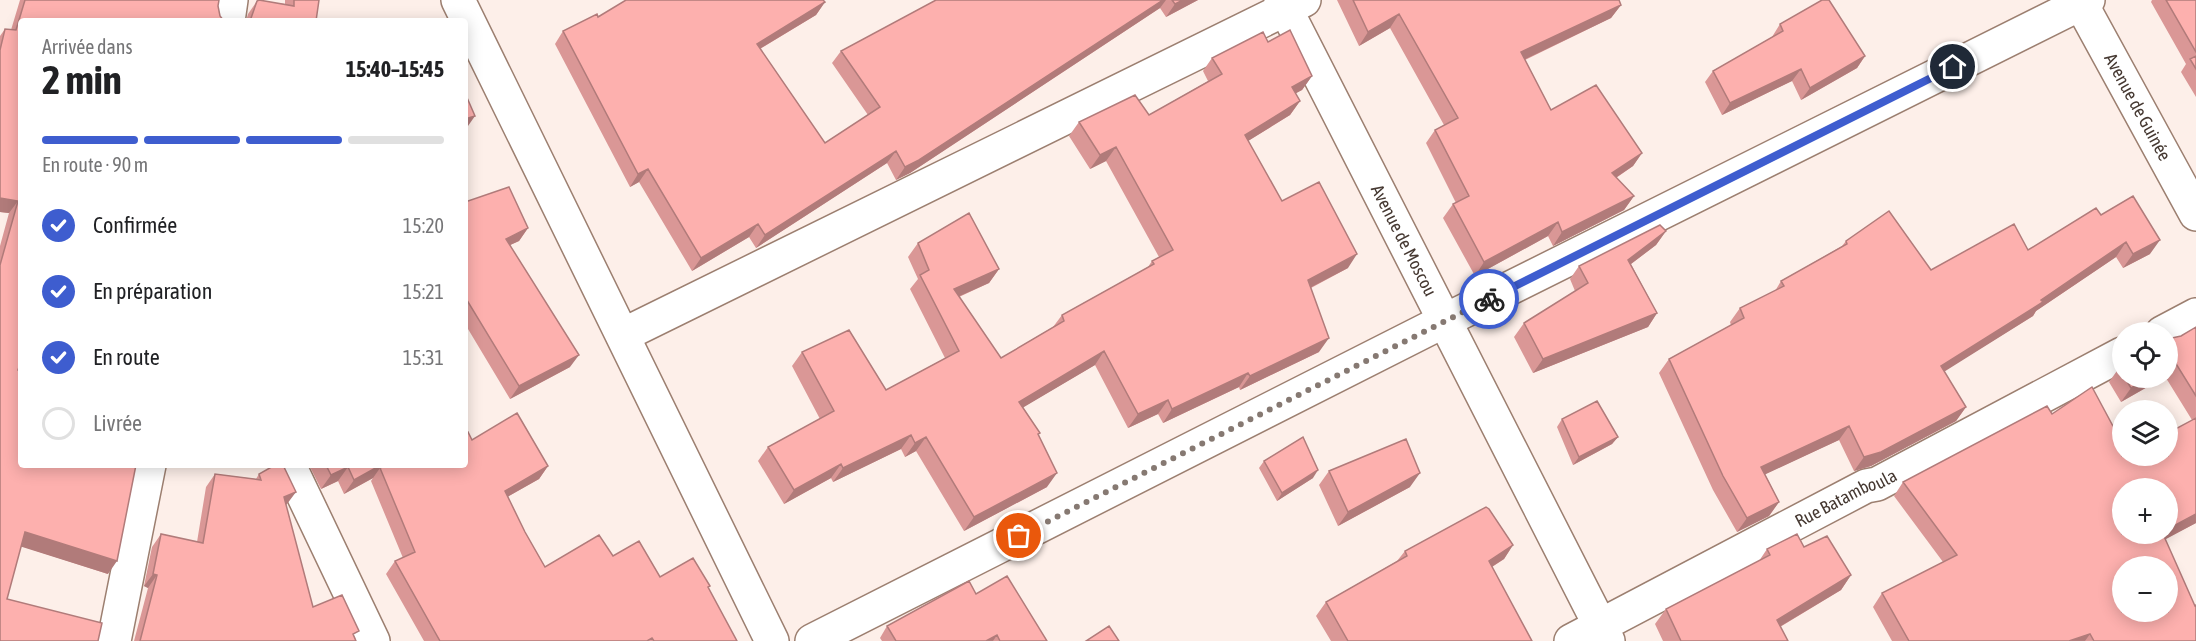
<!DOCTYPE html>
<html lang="fr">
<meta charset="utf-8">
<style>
:root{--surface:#fff;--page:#f6f6f6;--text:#202124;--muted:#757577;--line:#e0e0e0;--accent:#3e5dcf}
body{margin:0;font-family:"Asap Condensed",sans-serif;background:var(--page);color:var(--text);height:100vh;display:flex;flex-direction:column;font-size:22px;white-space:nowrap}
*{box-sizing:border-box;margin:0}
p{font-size:20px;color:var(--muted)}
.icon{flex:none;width:33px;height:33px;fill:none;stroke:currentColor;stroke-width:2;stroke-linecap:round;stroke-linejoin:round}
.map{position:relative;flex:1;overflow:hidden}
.details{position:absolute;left:18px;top:18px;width:450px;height:450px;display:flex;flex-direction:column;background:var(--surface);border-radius:6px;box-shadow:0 3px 15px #0003}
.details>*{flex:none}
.buttons{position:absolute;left:2112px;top:322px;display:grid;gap:12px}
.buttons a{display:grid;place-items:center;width:66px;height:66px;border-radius:50%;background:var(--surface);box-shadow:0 3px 15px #0003;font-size:30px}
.pin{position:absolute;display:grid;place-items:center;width:51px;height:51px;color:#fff;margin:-26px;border:3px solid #fff;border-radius:50%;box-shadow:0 2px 6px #0007}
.courier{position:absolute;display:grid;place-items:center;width:60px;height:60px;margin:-30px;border:4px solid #3e5dcf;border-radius:50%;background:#fff;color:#222;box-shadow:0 2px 8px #0007}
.head em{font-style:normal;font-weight:700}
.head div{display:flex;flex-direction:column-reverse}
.head{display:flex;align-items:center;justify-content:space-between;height:102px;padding:0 24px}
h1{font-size:39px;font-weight:700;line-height:45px}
.bar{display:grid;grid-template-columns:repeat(4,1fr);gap:9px 6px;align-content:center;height:72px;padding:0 24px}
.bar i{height:8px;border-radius:4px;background:var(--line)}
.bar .current{background:var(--accent)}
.bar p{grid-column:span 4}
ol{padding:0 24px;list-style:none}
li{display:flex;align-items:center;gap:18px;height:66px}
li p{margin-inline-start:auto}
li .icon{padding:6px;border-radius:50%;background:var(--accent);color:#fff;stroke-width:4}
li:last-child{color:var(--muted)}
li i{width:33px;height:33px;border:3px solid var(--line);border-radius:50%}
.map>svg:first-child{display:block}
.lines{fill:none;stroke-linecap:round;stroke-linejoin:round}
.minor-casing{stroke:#9c7f70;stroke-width:36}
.minor{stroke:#fff;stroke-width:33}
.wall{fill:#da9796}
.shaded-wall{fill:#b17b7a}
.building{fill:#fdb0ae;stroke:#b17b7a;stroke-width:1.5;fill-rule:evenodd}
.done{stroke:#867972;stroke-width:6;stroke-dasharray:0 10.8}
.route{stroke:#3e5dcf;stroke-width:8}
.labels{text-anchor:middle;stroke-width:5;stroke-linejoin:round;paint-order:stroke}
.street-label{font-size:18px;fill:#463932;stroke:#fff}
</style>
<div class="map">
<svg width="2196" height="641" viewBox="0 0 2196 641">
<rect width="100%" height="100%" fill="#fdefe9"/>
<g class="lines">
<defs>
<g id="minor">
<path d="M458,0L772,641"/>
<path id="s1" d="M1281,0L1608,641"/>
<path id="s2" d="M2079,0L2196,214"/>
<path d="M228,21L231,0"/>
<path d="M2162,333L2196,315"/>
<path d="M623,335L1304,0"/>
<path d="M289,465L373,641"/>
<path d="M114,641L149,465"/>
<path d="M812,641L1444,321L2088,0"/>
<path id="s3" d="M1571,641L1866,486L1877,484L2122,354"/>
</g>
</defs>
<use href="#minor" class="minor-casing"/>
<use href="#minor" class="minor"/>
</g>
<path class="wall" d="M20,0H219L21,21L18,370L108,574L21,546L7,599L0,641V246L9,213L0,212V36L5,29L11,30Z
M285,0H319L316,21H246L248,14L257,1L285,4Z
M936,0H1198L1166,17L1160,8L910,173L896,180L887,163L756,248L749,237L692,271L639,182L630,187L555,44L563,31L598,17L825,2L816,15L760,49L825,143L868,115L832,63L841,51Z
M1337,0H1619L1621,5L1611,18L1525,60L1551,110L1642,153L1633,166L1616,178L1634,196L1624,210L1553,246L1548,236L1475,276L1443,218L1453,204L1456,203L1426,143L1435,130L1444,125L1390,28L1359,46Z
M2152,0H2196V97L2181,72L2186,64L2151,2Z
M1780,24L1865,56L1857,68L1801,100L1792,81L1722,115L1705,82L1713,71L1772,37Z
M1268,42L1312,76L1302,90L1295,93L1300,101L1290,115L1248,141L1282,201L1348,268L1311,288L1319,352L1240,390L1239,387L1163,423L1158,414L1128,428L1095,365L1023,407L1040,433L1038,435L1047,487L964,531L916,451L905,457L901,449L833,482L831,478L784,504L758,461L768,447L820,419L792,366L802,352L886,390L945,358L910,289L918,279L908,257L918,243L999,269L989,283L959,297L1001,358L1053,327L1062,315L1148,267L1152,261L1159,257L1106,161L1090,169L1069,136L1079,122L1149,115L1208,81L1203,71L1212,58Z
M465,202L528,228L519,241L510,245L570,367L510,399L465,324Z
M2101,215L2150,254L2123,268L2116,257L2036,311L2033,316L1944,371L1966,407L1956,421L1871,466L1854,471L1839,440L1765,474L1779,502L1769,516L1737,532L1713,490L1659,373L1669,359L1731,325L1730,322L1740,308L1775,291L1781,281L1842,246L1846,241L1931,270L2028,250Z
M1666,231L1656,245L1631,264L1657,313L1648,327L1533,373L1514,337L1524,323L1575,291L1570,279L1579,266Z
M2196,327V523L2165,539L2196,641H1892L1873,607L1882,593L1943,562L1894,496L1903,482L2052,414L2122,456H2168L2192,420L2166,378H2168V337L2172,338L2181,336Z
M2122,366V378H2163L2121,402L2109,382L2119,368Z
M1562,419L1618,437L1612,444L1573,465L1557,427Z
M472,440L548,466L539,479L507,497L525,532L545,567L613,556L660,577L710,586L708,588L737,641H424L386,574L395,561L403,558L371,481L373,478L344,494L338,481L321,489L309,465H465Z
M1264,461L1313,478L1277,501L1259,468Z
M1329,471L1410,487L1338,526L1319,485Z
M215,474L256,479L259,474L287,504L286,505L313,607L355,637L356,641H134L148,588L144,586L152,547L161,534L197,542L206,487Z
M1513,545L1504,559L1492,567L1532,641H1331L1316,616L1326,602L1397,561L1405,551Z
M1804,547L1851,575L1841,590L1780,627L1788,641H1663L1655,624L1666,609L1759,561L1767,549Z
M976,594L1047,641H882L880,638L887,626Z"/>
<path class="shaded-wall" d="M1163,0H1166L1160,8L910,173L896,180L905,167Z
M1183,0H1198L1166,17L1175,4Z
M825,2L816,15L748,56L757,44Z
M1621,5L1611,18L1511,66L1521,52Z
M1399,14L1390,28L1359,46L1368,32Z
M1865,56L1857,68L1801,100L1810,88Z
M1801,69L1792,81L1722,115L1730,103Z
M1312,76L1302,90L1282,101L1292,87Z
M1300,101L1290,115L1235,149L1245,135Z
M475,116L468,126L465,127V119Z
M1116,147L1106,161L1090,169L1100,155Z
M896,151L887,163L756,248L765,235Z
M1642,153L1633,166L1602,187L1612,173Z
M648,169L639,182L630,187L638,174Z
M1634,196L1624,210L1553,246L1562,232Z
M0,198L18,201L9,213L0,212Z
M1558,222L1548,236L1475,276L1484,262Z
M758,224L749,237L692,271L701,258Z
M528,228L519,241L497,251L506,239Z
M1666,231L1656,245L1619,273L1628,260Z
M2160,240L2150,254L2123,268L2133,254Z
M2126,242L2116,257L2036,311L2033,316L1931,380L1941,366L2041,300Z
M1357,254L1348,268L1298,294L1308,280Z
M999,269L989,283L944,303L954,289Z
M1657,313L1648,327L1533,373L1543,359Z
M1329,338L1319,352L1240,390L1250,376Z
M1104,351L1095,365L1009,416L1019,402Z
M579,355L570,367L510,399L519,386Z
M2175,362L2168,374V367Z
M1248,373L1239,387L1163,423L1172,409Z
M2148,378H2163L2121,402L2131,388Z
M1168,400L1158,414L1128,428L1138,414Z
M1966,407L1956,421L1871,466L1854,471L1864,457Z
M1849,426L1839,440L1751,481L1761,467Z
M911,435L901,449L833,482L843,468Z
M926,437L916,451L905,457L915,443Z
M1618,437L1612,444L1573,465L1579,457Z
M841,464L831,478L784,504L794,490Z
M381,465H392L380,468L373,478L344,494L354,480Z
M548,466L539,479L495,504L505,491Z
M348,467L338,481L321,489L331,475Z
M1318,470L1313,478L1277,501L1282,493Z
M1057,473L1047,487L964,531L974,517Z
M1420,473L1410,487L1338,526L1348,512Z
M296,492L287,504L275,510L284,497Z
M1779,502L1769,516L1737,532L1747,518Z
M2196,514V523L2153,546L2161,534H2168V529Z
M25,532L117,561L108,574L16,545Z
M1513,545L1504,559L1479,575L1489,561Z
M153,574L157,575L148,588L144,586Z
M1851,575L1841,590L1766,635L1777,620Z
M2090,634L2085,641H2069Z
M997,635L993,641H986Z"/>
<path class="building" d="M25,0H219L218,6L220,16L224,21H21V361L18,370L21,371V465H136L117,561L25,532L7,599L102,623L98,641H0V265L18,201L0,198V50L5,29L16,30Z
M259,0L294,6V0H319L316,21H250L257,1Z
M626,0H823L825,2L757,44L825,143L880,107L841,51L936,0H1163L919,160L905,167L896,151L765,235L758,224L701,258L648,169L638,174L563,31L597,14L598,17Z
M1172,0H1183L1175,4Z
M1353,0H1619L1621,5L1521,52L1551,110L1596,85L1642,153L1612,173L1634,196L1562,232L1558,222L1484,262L1453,204L1469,196L1435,130L1458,118L1399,14L1368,32Z
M1822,0H1829L1865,56L1810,88L1801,69L1730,103L1713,71L1783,31L1780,24Z
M2166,0H2196V52Z
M1290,30L1312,76L1292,87L1300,101L1245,135L1282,201L1319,182L1357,254L1308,280L1329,338L1250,376L1248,373L1172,409L1168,400L1138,414L1104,351L1019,402L1040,433L1038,434L1057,473L974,517L926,437L915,443L911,435L843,468L841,464L794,490L768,447L834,411L802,352L849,330L886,390L959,351L920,275L929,270L918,243L969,213L999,269L954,289L1001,358L1064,321L1062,315L1154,264L1152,261L1173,250L1116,147L1100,155L1079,122L1135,95L1149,115L1222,74L1212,58L1263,32L1268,42Z
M2196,56V69L2190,59Z
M465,93L475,116L465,119Z
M509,187L528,228L506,239L579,355L519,386L465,297V202Z
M2133,196L2160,240L2133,254L2126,242L2041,300L2043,302L1941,366L1966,407L1881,452L1864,457L1849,426L1761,467L1779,502L1747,518L1723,476L1669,359L1744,318L1740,308L1784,286L1781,281L1847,244L1846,241L1889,211L1931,270L2014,224L2028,250L2096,208L2101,215Z
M1660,225L1666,231L1628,260L1657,313L1543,359L1524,323L1588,283L1579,266Z
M2196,327V396L2175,362L2168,367V337L2172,338L2181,336Z
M2122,366V375L2119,368Z
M2125,378H2148L2131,388Z
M2092,387L2122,443V456H2168V433L2196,418V514L2168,529V489H2122V534H2163L2195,606L2196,605V641H2094L2090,634L2069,641H1909L1882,593L1957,555L1903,482L2047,406L2052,414ZM2122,567H2168V612H2122Z
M1597,401L1618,437L1579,457L1562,419Z
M517,413L548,466L505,491L525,532L545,567L599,535L613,556L639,541L660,577L693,558L710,586L708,587L737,641H654L652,638L647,641H440L395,561L415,552L380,468L387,465H465V433L468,432L472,440Z
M1303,437L1318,470L1282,493L1264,461Z
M1406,439L1420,473L1348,512L1329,471Z
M275,465H283L296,492L284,497L313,607L342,595L359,631L353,634L356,641H140L157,575L153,574L161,534L203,543L215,474L261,480L259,474Z
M326,465H381L354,480L348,467L331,475Z
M1486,507L1489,509L1513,545L1489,561L1532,641H1348L1326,602L1407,556L1405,551Z
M1797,534L1804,547L1827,536L1851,575L1777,620L1788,641H1681L1666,609L1770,555L1767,549Z
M1007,576L1047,641H1000L997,635L986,641H896L887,626L969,581L976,594Z
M1109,626L1119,641H1086Z"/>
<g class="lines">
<path class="done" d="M1019,536L1489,299"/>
<path class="route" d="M1489,299L1953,67"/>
</g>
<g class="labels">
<g class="street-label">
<text dy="6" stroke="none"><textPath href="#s2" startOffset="122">Avenue de Guinée</textPath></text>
<text dy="6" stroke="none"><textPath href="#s1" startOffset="270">Avenue de Moscou</textPath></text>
<text dy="6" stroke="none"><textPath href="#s3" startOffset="310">Rue Batamboula</textPath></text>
</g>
</g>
</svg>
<div class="buttons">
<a><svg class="icon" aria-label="locate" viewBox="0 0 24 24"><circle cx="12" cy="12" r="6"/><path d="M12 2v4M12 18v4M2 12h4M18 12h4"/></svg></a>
<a><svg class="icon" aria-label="layers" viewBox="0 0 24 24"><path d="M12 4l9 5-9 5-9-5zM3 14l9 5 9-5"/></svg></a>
<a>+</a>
<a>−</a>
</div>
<div class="pin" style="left:1019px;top:536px;background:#ea580c"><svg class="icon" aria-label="bag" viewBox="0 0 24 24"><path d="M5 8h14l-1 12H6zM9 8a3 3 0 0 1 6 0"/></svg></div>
<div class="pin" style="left:1953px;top:67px;background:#1f2937"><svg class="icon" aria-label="home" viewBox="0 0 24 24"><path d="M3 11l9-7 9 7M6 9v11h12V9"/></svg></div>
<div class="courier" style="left:1489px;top:299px"><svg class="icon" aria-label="bike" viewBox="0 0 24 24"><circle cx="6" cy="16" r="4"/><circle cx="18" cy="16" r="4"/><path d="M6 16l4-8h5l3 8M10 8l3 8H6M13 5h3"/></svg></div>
<section class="details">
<div class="head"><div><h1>2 min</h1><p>Arrivée dans</p></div><em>15:40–15:45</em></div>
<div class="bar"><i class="current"></i><i class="current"></i><i class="current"></i><i></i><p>En route · 90 m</p></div>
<ol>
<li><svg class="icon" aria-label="check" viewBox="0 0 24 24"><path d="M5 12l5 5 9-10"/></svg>Confirmée<p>15:20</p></li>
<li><svg class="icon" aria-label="check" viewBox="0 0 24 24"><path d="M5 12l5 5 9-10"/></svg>En préparation<p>15:21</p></li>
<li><svg class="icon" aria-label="check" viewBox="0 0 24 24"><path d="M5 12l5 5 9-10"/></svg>En route<p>15:31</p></li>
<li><i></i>Livrée</li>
</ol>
</section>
</div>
